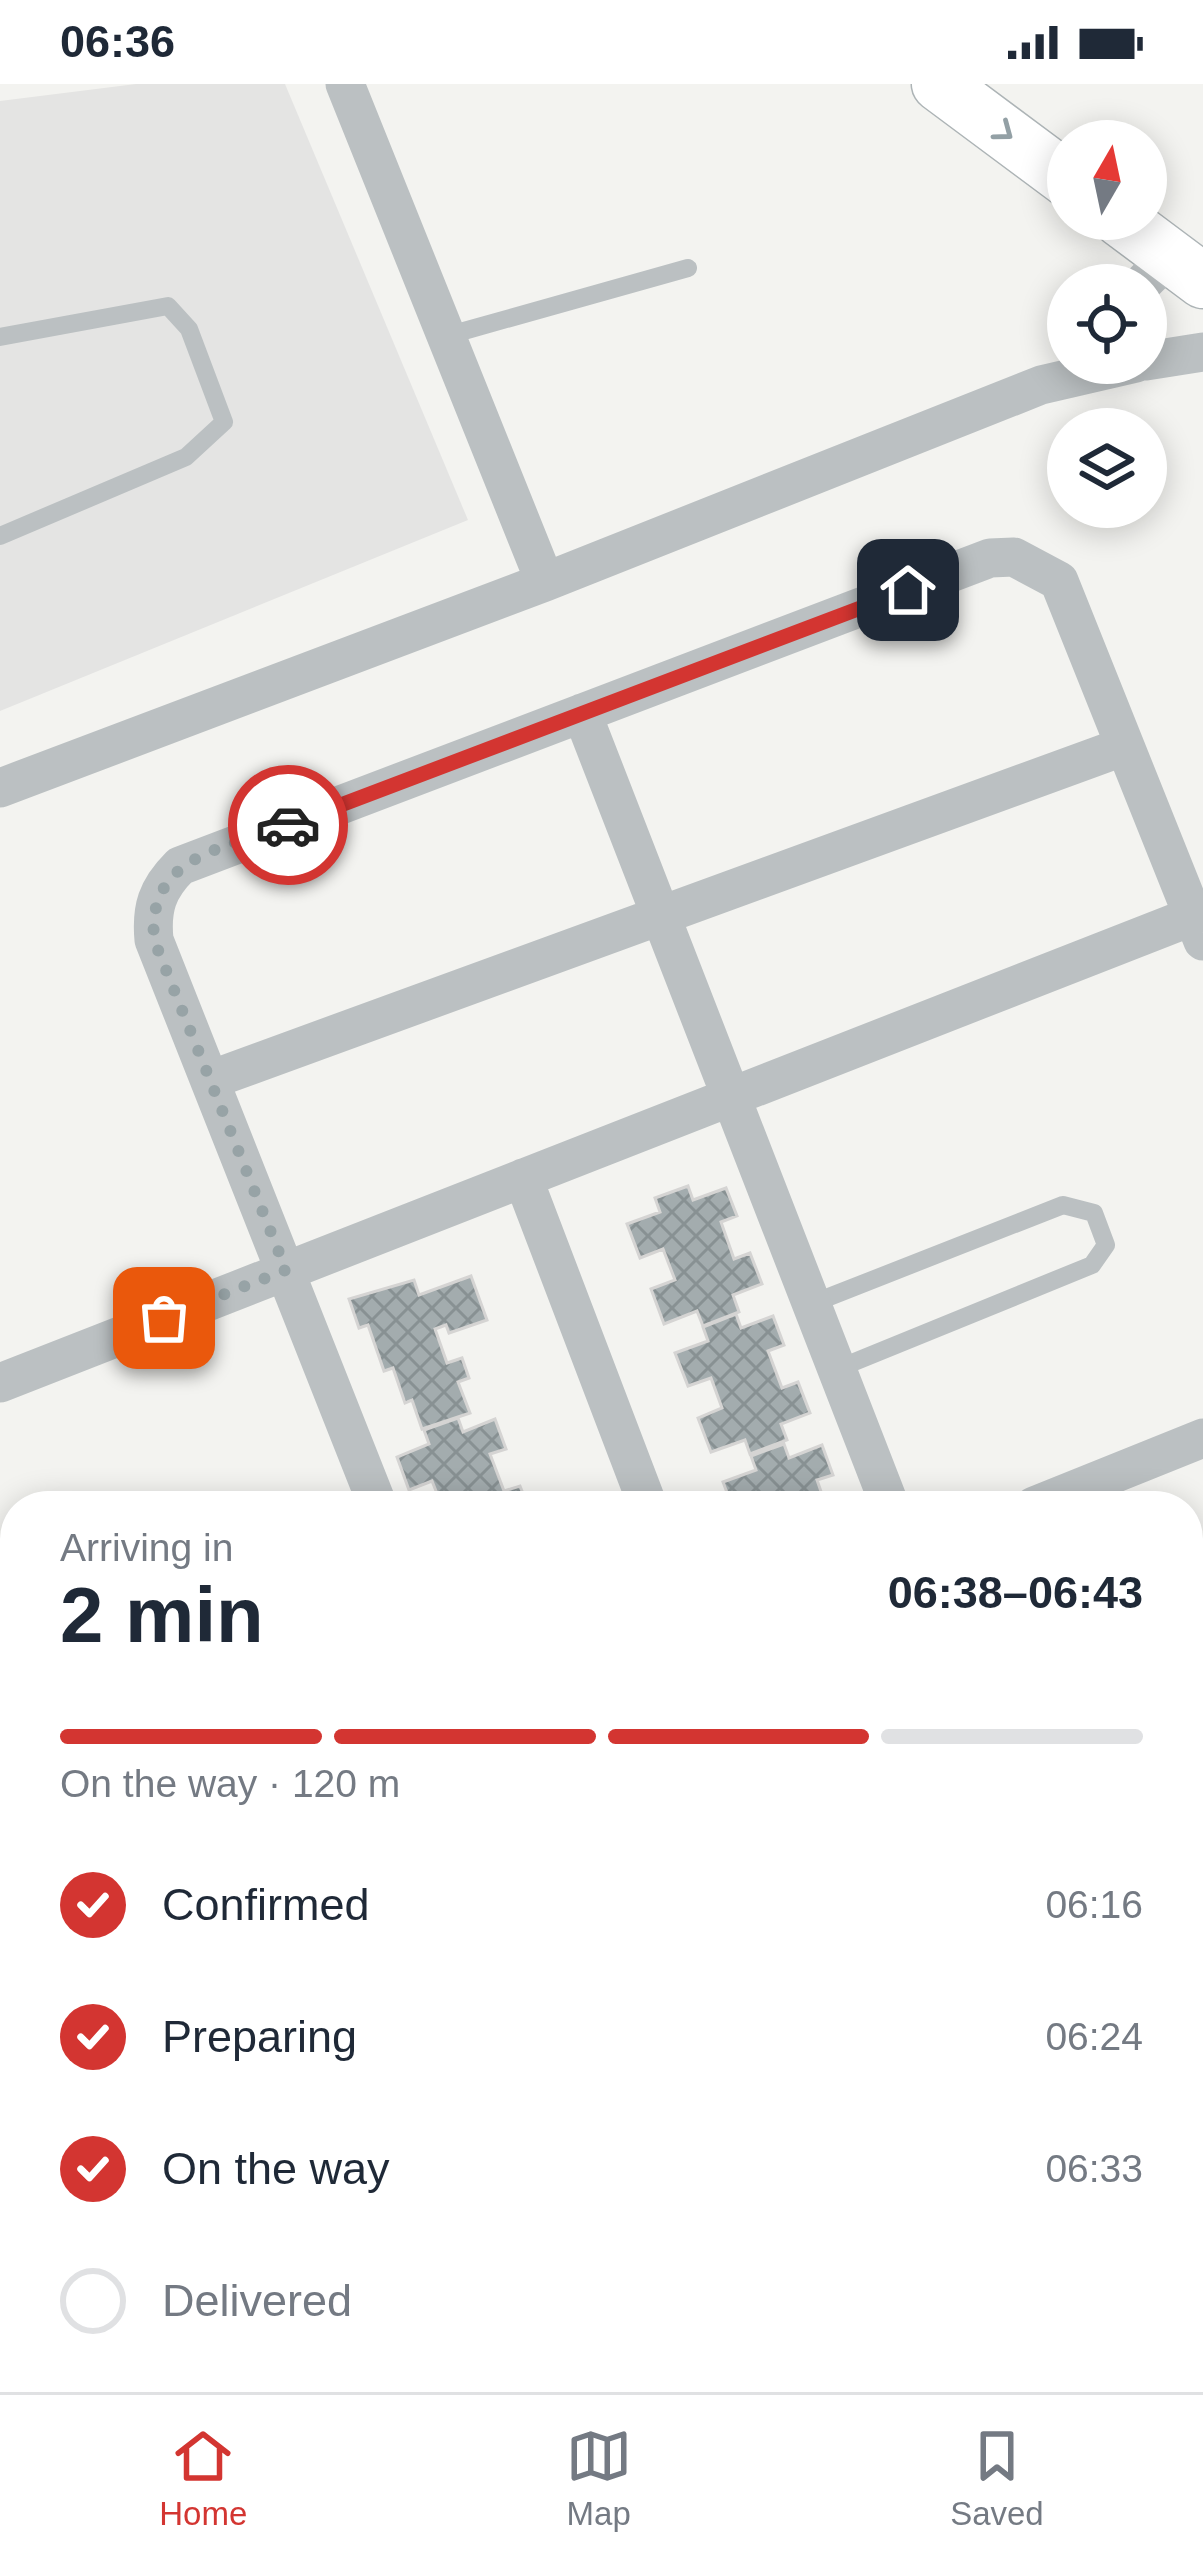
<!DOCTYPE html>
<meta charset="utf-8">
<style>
:root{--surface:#fff;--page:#f2f2f3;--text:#1f2937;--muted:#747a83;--line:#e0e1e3;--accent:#d33531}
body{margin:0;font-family:Arial,sans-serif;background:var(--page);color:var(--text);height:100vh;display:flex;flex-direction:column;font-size:45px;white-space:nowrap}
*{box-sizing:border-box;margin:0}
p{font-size:39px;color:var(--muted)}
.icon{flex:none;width:66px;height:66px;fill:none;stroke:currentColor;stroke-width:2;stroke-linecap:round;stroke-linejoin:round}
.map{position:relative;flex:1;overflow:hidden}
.panel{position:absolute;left:0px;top:1407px;width:1203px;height:903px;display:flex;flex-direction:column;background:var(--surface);border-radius:48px 48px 0 0;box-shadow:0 6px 30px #0003}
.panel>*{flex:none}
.needle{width:78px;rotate:9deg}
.controls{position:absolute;left:1047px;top:36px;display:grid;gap:24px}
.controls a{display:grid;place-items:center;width:120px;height:120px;border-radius:50%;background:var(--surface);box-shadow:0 6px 30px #0003;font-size:60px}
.pin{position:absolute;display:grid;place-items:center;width:102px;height:102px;color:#fff;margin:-51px;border-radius:24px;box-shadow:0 6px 18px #0006}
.courier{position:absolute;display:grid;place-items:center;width:120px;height:120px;margin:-60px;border:9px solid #d33531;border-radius:50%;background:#fff;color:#222;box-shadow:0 3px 15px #0007}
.summary em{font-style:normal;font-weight:700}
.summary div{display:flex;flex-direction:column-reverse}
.summary{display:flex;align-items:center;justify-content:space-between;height:204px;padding:0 60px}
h1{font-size:78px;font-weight:700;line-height:90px}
.bar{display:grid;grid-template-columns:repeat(4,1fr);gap:18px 12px;align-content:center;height:144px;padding:0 60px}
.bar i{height:15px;border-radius:9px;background:var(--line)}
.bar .current{background:var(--accent)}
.bar p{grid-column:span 4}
ol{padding:0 60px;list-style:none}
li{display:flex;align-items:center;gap:36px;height:132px}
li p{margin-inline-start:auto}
li .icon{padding:12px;border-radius:50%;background:var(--accent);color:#fff;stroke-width:4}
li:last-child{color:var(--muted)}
li i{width:66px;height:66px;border:6px solid var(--line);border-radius:50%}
.status{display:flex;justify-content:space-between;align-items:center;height:84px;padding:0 60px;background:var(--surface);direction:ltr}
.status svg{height:33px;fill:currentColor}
.tabs{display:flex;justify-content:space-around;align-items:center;height:168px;border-top:3px solid var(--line);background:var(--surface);font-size:33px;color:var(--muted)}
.tabs a{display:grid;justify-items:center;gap:6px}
.tabs .current{color:var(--accent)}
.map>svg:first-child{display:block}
.built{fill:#e4e4e3}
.building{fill:url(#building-cross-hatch);stroke:#d5d4d3;stroke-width:3}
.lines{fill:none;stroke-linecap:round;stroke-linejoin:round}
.secondary-casing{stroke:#adb4b6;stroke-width:57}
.service{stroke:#bbc0c2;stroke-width:18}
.minor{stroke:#bbc0c2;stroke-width:39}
.secondary{stroke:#fff;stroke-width:54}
.oneway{stroke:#93a0a5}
.done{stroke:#97a3a6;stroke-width:12;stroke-dasharray:0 21.6}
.route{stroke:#d33531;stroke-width:15}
</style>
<div class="status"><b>06:36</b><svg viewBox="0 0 49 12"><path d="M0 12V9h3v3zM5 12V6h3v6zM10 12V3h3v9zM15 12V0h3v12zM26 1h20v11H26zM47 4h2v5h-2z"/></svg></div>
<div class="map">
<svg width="1203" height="2308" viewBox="0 0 1203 2308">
<defs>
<pattern id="building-cross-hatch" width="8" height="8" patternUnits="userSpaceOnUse" patternTransform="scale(3)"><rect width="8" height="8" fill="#a3acae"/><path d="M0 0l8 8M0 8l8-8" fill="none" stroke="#889193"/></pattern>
</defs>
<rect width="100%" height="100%" fill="#f3f3f0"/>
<path class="built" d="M136,0H285L468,436L0,627V17Z"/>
<path class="building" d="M688,1102L693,1116L726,1104L737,1132L721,1138L734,1175L750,1169L762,1200L733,1211L739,1228L703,1242L697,1227L664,1240L651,1205L675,1196L663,1165L640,1174L627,1140L660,1128L655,1114Z
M471,1192L487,1236L449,1249L446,1241L435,1245L447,1279L462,1274L469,1294L458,1298L470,1329L422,1345L412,1316L405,1319L393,1284L384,1287L368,1241L359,1244L349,1215L414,1196L419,1211Z
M736,1230L741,1244L773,1232L784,1261L768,1267L782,1304L798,1298L810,1329L781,1340L787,1356L750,1370L745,1356L711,1368L698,1334L722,1324L711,1294L688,1302L675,1269L708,1257L703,1243Z
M458,1334L463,1348L495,1335L506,1365L490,1370L504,1407L520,1402L528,1422H442L432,1397L409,1406L397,1373L429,1360L424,1346Z
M784,1360L789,1374L822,1361L833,1391L817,1396L826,1422H732L723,1398L756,1386L751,1372Z"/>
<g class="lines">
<defs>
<path id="secondary" d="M939,0L1068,96
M1120,135L1203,197
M0,2040L15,2080
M0,2242L15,2280
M97,2295L102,2308"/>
</defs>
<use href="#secondary" class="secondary-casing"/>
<path class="service" d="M446,252L688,184
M0,253L168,222L189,245L224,338L186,373L0,452
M811,1220L1063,1121L1094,1129L1106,1161L1092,1181L837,1285"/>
<path class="minor" d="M345,0L545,498
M1141,201L1170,172
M1146,277L1203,268
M582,629L890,1422
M0,704L545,498L1041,301L1136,279
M210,996L1125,662
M523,1094L648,1422
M0,1299L1193,832
M378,1422L154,856C151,824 157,805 180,782L990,474L1014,473L1059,497L1203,857
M1034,1422L1203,1354
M1188,1807L1203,1801
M1188,2004L1203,1999
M717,2295L722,2308
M1113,2295L1118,2308"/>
<use href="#secondary" class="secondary"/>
</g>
<defs><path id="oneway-chevron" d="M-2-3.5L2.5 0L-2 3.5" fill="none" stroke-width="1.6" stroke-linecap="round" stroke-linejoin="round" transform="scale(3)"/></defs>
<use class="oneway" href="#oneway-chevron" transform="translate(1004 48) rotate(37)"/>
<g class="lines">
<path class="done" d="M164,1234L286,1186L154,856C147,771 224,765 288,741"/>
<path class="route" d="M288,741L908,506"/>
</g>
</svg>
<div class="controls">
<a><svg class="needle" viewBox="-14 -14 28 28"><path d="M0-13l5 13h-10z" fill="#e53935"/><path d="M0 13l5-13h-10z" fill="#747a83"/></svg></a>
<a><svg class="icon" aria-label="locate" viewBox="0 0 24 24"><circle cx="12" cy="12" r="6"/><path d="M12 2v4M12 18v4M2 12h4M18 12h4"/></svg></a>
<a><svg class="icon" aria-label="layers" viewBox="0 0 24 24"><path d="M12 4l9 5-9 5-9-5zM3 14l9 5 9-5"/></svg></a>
</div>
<div class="pin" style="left:164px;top:1234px;background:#ea580c"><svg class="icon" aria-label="bag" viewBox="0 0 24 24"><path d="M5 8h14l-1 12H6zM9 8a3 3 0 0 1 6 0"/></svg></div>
<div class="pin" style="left:908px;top:506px;background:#1f2937"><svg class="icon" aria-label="home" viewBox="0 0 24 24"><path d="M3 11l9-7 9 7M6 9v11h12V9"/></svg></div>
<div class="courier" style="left:288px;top:741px"><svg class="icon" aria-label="car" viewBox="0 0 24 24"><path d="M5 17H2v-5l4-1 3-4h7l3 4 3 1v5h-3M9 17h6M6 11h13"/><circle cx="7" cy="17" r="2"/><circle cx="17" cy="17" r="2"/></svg></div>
<section class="panel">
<div class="summary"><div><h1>2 min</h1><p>Arriving in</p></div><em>06:38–06:43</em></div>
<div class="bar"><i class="current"></i><i class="current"></i><i class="current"></i><i></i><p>On the way · 120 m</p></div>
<ol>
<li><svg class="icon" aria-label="check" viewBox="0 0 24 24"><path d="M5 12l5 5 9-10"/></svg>Confirmed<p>06:16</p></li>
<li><svg class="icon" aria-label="check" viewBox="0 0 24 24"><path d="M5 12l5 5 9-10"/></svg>Preparing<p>06:24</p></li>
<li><svg class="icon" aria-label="check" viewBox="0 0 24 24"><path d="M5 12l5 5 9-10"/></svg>On the way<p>06:33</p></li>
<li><i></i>Delivered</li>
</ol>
</section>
</div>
<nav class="tabs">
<a class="current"><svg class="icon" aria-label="home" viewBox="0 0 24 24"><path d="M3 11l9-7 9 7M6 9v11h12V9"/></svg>Home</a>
<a><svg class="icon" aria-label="map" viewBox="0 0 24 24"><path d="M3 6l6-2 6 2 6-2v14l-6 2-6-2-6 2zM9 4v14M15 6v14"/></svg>Map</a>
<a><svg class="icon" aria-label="saved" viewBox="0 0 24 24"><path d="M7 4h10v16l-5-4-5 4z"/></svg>Saved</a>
</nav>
